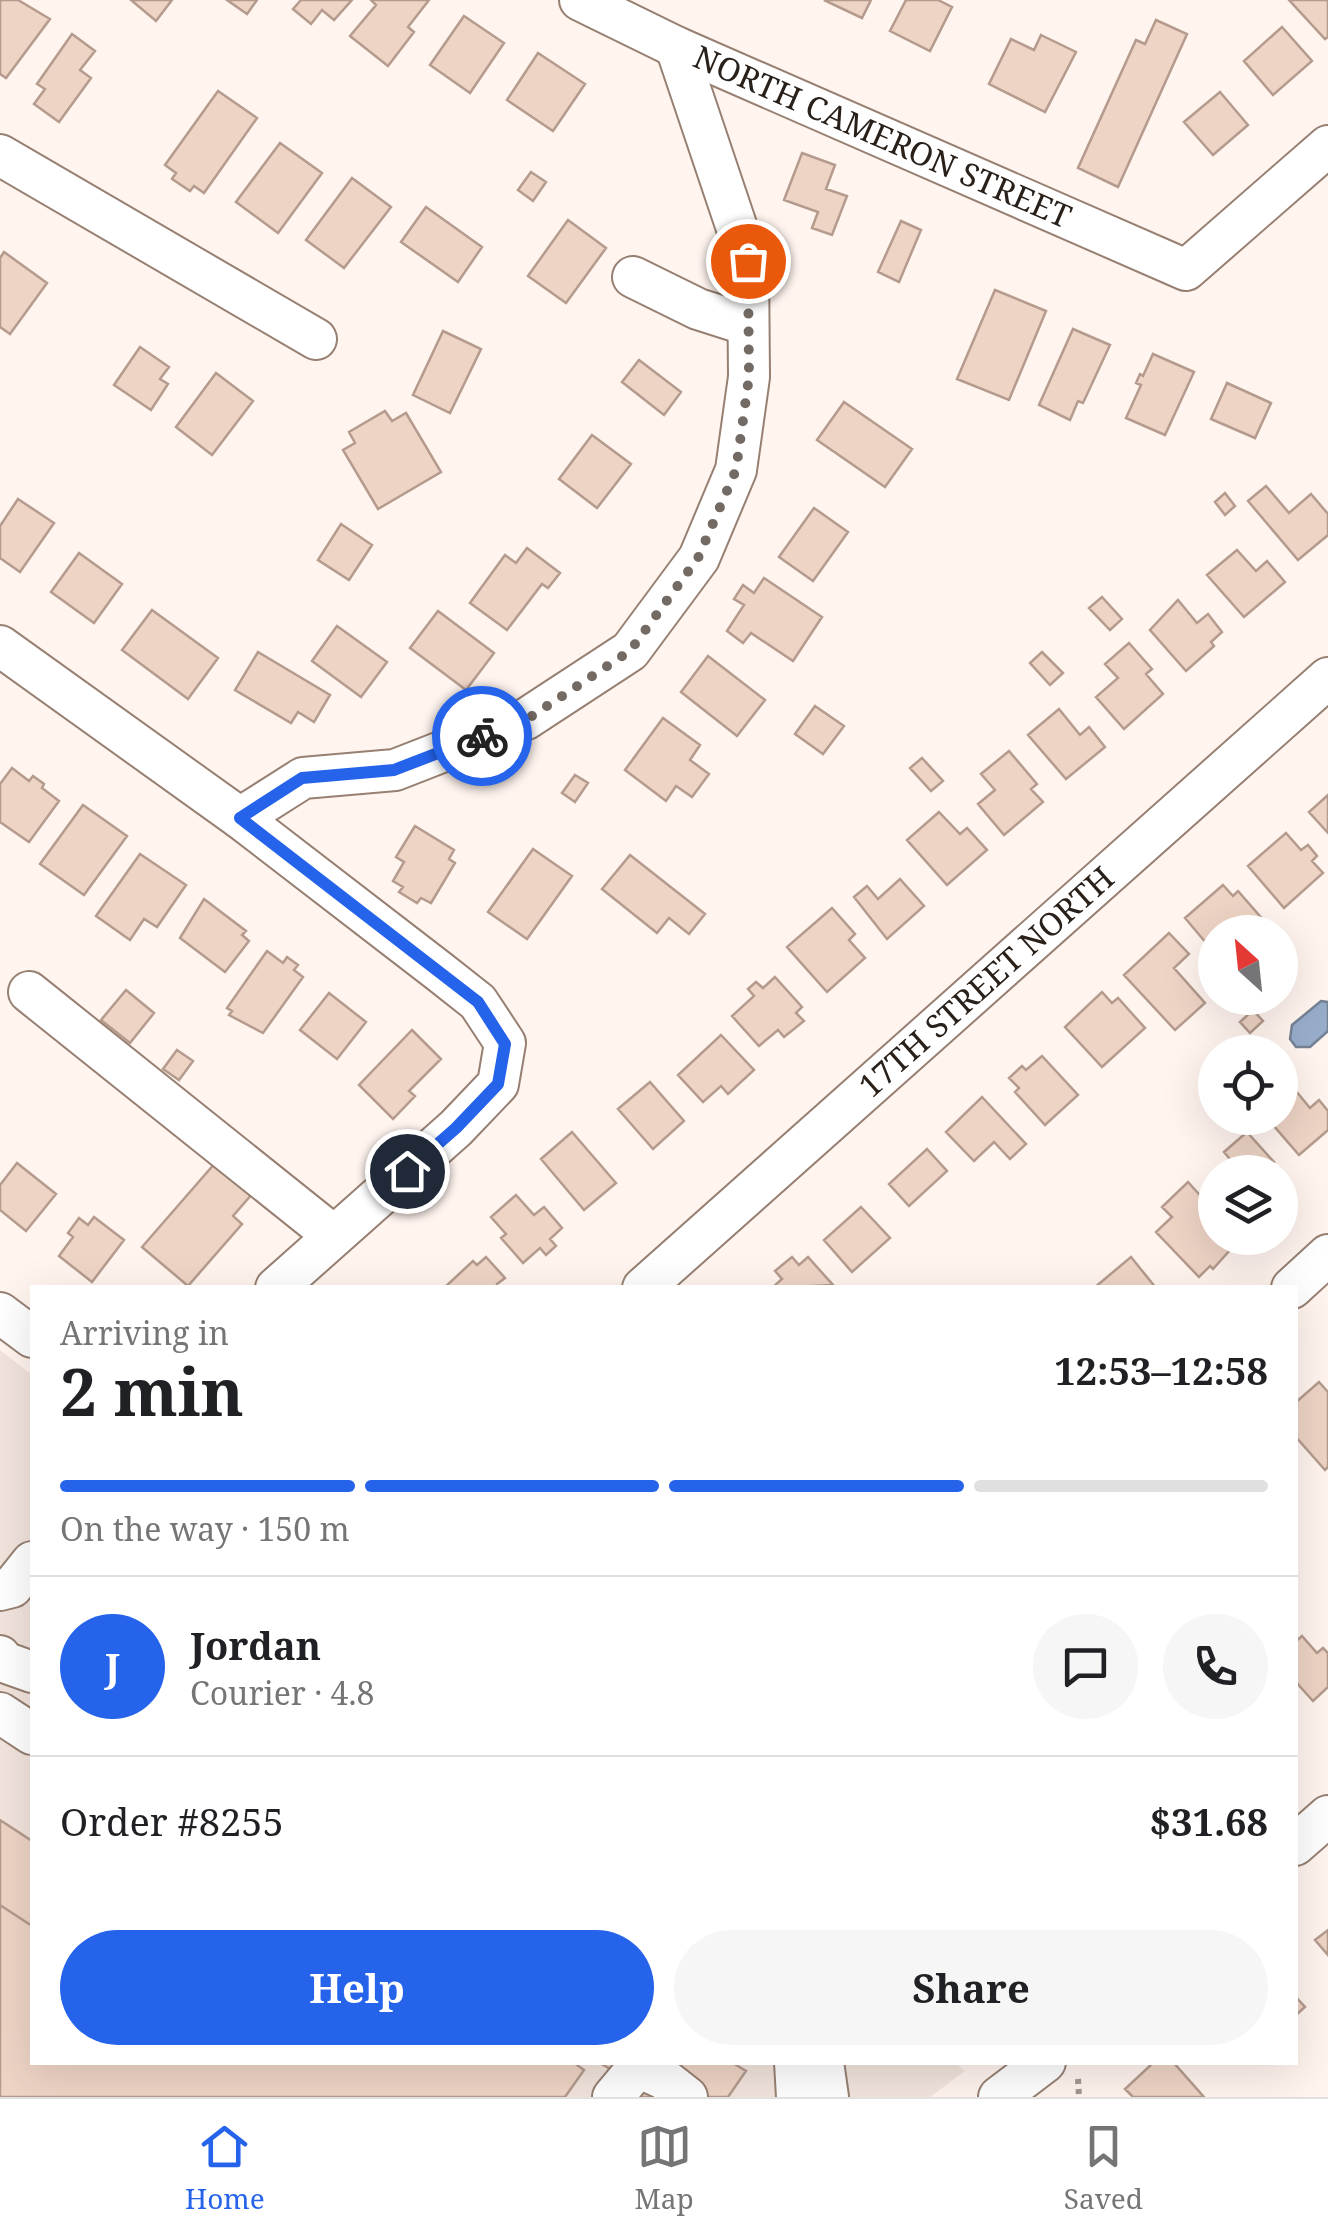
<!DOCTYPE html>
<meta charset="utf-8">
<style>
:root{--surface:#fff;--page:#f6f6f6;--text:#202124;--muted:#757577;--line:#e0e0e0;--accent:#2563eb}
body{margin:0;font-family:"Noto Serif",serif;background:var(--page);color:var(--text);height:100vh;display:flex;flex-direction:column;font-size:38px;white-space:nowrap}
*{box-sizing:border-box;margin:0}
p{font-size:32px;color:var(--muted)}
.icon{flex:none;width:55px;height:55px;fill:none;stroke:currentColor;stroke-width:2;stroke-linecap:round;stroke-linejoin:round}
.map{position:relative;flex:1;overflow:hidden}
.sheet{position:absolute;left:30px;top:1285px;width:1268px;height:780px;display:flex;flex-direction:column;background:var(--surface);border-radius:0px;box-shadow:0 10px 40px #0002}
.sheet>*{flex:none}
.needle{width:65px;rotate:333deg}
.tools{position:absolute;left:1198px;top:915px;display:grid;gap:20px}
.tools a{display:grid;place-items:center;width:100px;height:100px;border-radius:50%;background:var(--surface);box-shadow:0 10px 40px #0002;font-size:50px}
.pin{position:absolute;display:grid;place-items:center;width:85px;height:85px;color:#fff;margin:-42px;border:5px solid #fff;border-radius:50%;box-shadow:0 2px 10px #0007}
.courier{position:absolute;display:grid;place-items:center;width:100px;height:100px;margin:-50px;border:8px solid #2563eb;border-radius:50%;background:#fff;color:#222;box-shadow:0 2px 12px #0007}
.head em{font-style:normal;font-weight:700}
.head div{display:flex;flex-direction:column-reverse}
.head{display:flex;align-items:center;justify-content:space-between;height:170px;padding:0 30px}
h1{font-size:65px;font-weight:700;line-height:75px}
.bar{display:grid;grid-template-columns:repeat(4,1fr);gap:15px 10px;align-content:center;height:120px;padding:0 30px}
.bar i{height:12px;border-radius:8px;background:var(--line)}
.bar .current{background:var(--accent)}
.bar p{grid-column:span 4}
.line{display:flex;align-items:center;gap:25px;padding:0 30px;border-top:2px solid var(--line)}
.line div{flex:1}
.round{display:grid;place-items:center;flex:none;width:105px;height:105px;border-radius:52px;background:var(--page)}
.primary-button{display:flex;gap:20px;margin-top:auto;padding:20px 30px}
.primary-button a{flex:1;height:115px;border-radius:60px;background:var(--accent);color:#fff;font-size:40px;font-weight:700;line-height:115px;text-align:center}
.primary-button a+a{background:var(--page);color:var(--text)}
.tabs{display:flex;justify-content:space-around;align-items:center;height:140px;border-top:2px solid var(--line);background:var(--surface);font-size:28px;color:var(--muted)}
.tabs a{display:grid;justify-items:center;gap:5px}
.tabs .current{color:var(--accent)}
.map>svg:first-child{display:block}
.built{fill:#f2e4dd}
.water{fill:#96acc9;stroke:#758294;stroke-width:2.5}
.building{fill:#eed4c5;stroke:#b49b8d;stroke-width:2.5}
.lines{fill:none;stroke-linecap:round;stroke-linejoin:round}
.minor-casing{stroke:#978072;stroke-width:44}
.path{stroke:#a29892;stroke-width:6;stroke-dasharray:5 5;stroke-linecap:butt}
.minor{stroke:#fff;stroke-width:40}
.done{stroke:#746a64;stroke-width:10;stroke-dasharray:0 18}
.route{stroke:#2563eb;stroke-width:12}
.labels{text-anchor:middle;stroke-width:10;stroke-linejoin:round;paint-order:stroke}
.street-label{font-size:32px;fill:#29201a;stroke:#fff4ee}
</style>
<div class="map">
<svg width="1328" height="2097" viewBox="0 0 1328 2097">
<rect width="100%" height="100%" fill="#fff4ee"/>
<path class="built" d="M0,1350L32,1375V2062H954L965,2071L930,2097H0Z"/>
<path class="water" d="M1321,1001L1328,1002V1031L1310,1047H1296L1290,1039L1292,1025Z"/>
<path class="building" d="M0,0H18L50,19L6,78L0,74Z
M131,0H172L156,21Z
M227,0H257L247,14Z
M301,0H352L334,20L322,10L311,24L293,9Z
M429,0L408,27L414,32L388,66L350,36L376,5L371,0Z
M824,0H871L862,18Z
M906,0H938L952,7L930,51L890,31Z
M1289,0H1328V37L1325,39Z
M464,16L504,43L470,93L430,65Z
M1156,20L1187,34L1118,187L1078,168L1136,40L1145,44Z
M1282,27L1312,61L1273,95L1244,61Z
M72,34L95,51L80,70L91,78L59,122L34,104L45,89L37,84Z
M1041,35L1076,52L1045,112L989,84L1011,39L1034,50Z
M538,53L585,84L553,131L507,100Z
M218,91L257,118L204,193L194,186L190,191L172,179L176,173L165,165Z
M1220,92L1248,125L1213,155L1184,122Z
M280,143L322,173L278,233L236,202Z
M802,153L835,165L826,189L847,196L832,235L812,228L818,212L784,200Z
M531,172L546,182L533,201L518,190Z
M352,178L391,207L344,268L306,240Z
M426,207L482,247L458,282L401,242Z
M568,220L606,248L566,303L528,276Z
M901,221L921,230L899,282L878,272Z
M4,252L47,283L10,334L0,327V258Z
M995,290L1046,311L1009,400L957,379Z
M1073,329L1110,345L1083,403L1078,401L1070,420L1039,405Z
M443,331L481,349L450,413L413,395Z
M140,347L169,367L160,379L168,384L151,410L114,385Z
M1153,354L1194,372L1165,435L1126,418L1141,385L1136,383L1140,374L1143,376Z
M639,360L681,392L664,415L622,382Z
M216,373L253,401L212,455L176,427Z
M1227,383L1271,403L1255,438L1211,419Z
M844,402L912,449L885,487L817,440Z
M385,411L392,421L406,413L441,472L378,509L343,450L355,443L349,432Z
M592,435L631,464L597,508L559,479Z
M1266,486L1289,513L1311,494L1328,514V535L1298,560L1248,501Z
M1225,493L1235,506L1225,515L1215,502Z
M18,499L54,523L20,572L0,558V526Z
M814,508L848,532L813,581L779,557Z
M341,524L372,545L349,580L318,560Z
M527,548L560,573L548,588L542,584L507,630L470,603L505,555L516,563Z
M1237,550L1256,571L1267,561L1285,582L1244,617L1207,575Z
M79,553L122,584L94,623L51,592Z
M764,578L822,617L793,661L751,633L743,643L727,631L744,605L734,599L743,585L754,593Z
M1102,597L1122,619L1110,630L1089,608Z
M1178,600L1197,623L1208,614L1222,632L1211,642L1214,646L1186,671L1150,630Z
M152,610L218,658L188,699L122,650Z
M438,611L494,653L466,690L410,648Z
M337,626L387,662L361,697L312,661Z
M1129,643L1152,669L1146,674L1163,694L1124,729L1096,697L1118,678L1105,664Z
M258,652L330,695L314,722L298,712L291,723L235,690Z
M1042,652L1063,673L1050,685L1030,663Z
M708,656L765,700L737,736L681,692Z
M815,706L844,726L823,754L795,734Z
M1059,709L1080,735L1089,727L1105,747L1066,779L1028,735Z
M663,718L700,745L690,760L709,774L692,797L676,786L666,801L625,770Z
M1009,751L1037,784L1031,789L1043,802L1004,835L978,804L995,790L981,774Z
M922,758L943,781L931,791L910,768Z
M12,768L29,781L33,776L44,784L42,788L59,801L29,842L0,822V784Z
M575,775L588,783L575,802L562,793Z
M1328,795V833L1309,812Z
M83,805L127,836L84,895L40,864Z
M939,812L960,834L967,828L987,850L947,885L907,840Z
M415,826L454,850L449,859L455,863L431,903L421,898L417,903L399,892L403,887L393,881L404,862L396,857Z
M1286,833L1301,850L1308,845L1317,856L1312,861L1323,873L1284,908L1248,866Z
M533,849L572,876L527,939L488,912Z
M140,854L186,885L157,927L144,919L130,940L96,916Z
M630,855L705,914L689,934L669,918L657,933L602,889Z
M900,879L924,906L887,939L854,897L867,886L878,899Z
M1223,885L1233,896L1238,891L1265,922L1254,932H1215L1212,950L1185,918Z
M204,899L246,931L242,935L249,941L225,972L180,938Z
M832,908L855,934L849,940L865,958L827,992L787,947Z
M1169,933L1189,954L1174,968L1205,1003L1175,1030L1124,975Z
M267,951L283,963L287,957L298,965L294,970L303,977L263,1033L229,1015L232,1011L227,1008Z
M775,977L802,1007L796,1013L804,1021L784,1037L778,1030L759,1046L732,1016L754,996L748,989L756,982L763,988Z
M126,990L154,1013L130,1043L101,1020Z
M1102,992L1112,1003L1118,998L1145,1028L1102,1067L1065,1027Z
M329,993L366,1022L337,1059L300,1030Z
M1253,1010L1263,1021L1250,1033L1240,1022Z
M412,1030L441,1059L409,1091L415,1096L393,1119L359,1085Z
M721,1035L754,1070L728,1094L721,1086L703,1102L678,1075Z
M177,1050L193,1061L179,1080L163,1069Z
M1042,1056L1078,1095L1045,1125L1015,1092L1019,1088L1009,1078L1022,1066L1026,1070Z
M650,1082L684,1121L653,1149L618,1109Z
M1291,1085L1310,1108L1319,1100L1328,1111V1130L1299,1155L1267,1118H1280V1094Z
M982,1097L1026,1144L1010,1159L994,1142L974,1161L946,1132Z
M572,1132L616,1183L584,1210L541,1159Z
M1247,1132L1274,1162L1268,1166L1274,1172H1225L1234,1164L1224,1152Z
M927,1149L947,1171L909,1206L889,1184Z
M216,1162L253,1193L233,1216L242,1224L188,1286L142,1247Z
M17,1163L56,1194L26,1231L0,1210V1185Z
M1188,1182L1215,1212V1238L1240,1239L1213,1269L1210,1266L1199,1277L1156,1232L1172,1217L1162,1207Z
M516,1195L534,1215L544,1207L562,1228L550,1239L556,1246L546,1255L540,1248L523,1263L501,1238L506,1234L491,1217Z
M861,1207L890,1238L852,1272L824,1240Z
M94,1217L124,1240L92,1282L59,1256L73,1237L68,1233L79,1218L88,1225Z
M486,1257L505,1278L497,1284L498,1288H444L473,1261L477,1265Z
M792,1257L799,1265L808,1257L833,1285L772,1288L782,1279L775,1271Z
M1131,1257L1156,1288H1094Z
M1319,1382L1328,1392V1467L1325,1470L1295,1436V1403Z
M1302,1636L1317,1653L1323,1648L1328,1653V1687L1313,1701L1295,1681V1642Z
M0,1820L32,1841V1926L0,1905Z
M0,1905L32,1926V2062H573L584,2070L565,2097H0Z
M1328,1930V1955L1315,1940Z
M1295,1996L1305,2007L1295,2016Z
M598,2062H731L746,2071L728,2097H595L612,2070Z
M1154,2062H1173L1204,2097H1133L1125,2089Z"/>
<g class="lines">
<defs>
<g id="minor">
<path id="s1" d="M580,0L676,47L1186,270L1328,146"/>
<path d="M0,155L316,339"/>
<path d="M633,277L698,309L748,325"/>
<path d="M0,646L240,818L440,972L478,1002L505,1043L498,1084L456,1128L276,1288"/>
<path d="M240,818L303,778L395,770L526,719L630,651L699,558L736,470L749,377L748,261L676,47"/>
<path d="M29,992L334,1236"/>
<path id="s2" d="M643,1288L1328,678"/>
<path d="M1292,1288L1328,1255"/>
<path d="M0,1313L32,1337"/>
<path d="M0,1590L12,1587L32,1562"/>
<path d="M0,1656L4,1662L32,1672"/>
<path d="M0,1713L32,1734"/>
<path d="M1295,1845L1328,1816"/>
<path d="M795,2062L797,2097"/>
<path d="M823,2062L828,2097"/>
<path d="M613,2097L638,2067L664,2079L687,2097"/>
<path d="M999,2097L1045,2062"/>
</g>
</defs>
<use href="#minor" class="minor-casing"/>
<path class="path" d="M1078,2079L1079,2097"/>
<use href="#minor" class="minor"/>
</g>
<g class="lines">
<path class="done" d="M482,736L526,720L630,651L698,558L736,470L749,377L748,261"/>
<path class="route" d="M407,1171L456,1128L498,1084L505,1044L478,1002L240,818L302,778L394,770L482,736"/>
</g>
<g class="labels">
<g class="street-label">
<text dy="11" stroke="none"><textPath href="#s1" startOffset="332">NORTH CAMERON STREET</textPath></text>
<text dy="11" stroke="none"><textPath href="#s2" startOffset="460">17TH STREET NORTH</textPath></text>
</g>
</g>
</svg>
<div class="tools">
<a><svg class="needle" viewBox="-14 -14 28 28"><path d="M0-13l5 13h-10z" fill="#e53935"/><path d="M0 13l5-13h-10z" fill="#757577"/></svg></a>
<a><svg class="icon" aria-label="locate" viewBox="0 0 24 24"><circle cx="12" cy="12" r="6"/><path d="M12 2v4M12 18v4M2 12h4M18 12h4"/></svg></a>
<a><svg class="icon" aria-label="layers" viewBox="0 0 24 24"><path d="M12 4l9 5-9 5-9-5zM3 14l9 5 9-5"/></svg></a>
</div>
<div class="pin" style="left:748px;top:261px;background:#ea580c"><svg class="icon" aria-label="bag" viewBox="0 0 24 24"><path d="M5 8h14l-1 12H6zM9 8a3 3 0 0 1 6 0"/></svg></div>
<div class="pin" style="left:407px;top:1171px;background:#1f2937"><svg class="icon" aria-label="home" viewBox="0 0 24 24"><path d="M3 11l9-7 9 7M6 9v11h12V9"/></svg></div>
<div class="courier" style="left:482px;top:736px"><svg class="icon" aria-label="bike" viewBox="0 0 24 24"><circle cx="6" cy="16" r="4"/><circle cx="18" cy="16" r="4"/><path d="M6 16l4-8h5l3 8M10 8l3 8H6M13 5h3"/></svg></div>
<section class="sheet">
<div class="head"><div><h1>2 min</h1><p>Arriving in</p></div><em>12:53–12:58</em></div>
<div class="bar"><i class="current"></i><i class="current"></i><i class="current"></i><i></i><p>On the way · 150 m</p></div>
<div class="line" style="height:180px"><b class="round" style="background:var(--accent);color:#fff">J</b><div><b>Jordan</b><p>Courier · 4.8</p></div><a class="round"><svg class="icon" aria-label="chat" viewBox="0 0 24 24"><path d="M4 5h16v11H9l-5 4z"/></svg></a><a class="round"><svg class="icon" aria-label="phone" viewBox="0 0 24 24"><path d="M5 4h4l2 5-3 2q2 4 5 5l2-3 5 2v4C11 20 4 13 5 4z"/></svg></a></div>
<div class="line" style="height:130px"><div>Order #8255</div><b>$31.68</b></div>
<div class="primary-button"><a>Help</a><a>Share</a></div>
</section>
</div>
<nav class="tabs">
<a class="current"><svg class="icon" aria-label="home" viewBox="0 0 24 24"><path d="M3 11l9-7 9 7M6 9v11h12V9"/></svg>Home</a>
<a><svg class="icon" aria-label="map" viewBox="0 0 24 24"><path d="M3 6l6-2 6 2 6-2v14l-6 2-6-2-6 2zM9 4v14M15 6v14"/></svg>Map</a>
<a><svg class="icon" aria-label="saved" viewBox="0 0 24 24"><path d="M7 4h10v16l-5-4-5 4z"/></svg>Saved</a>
</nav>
